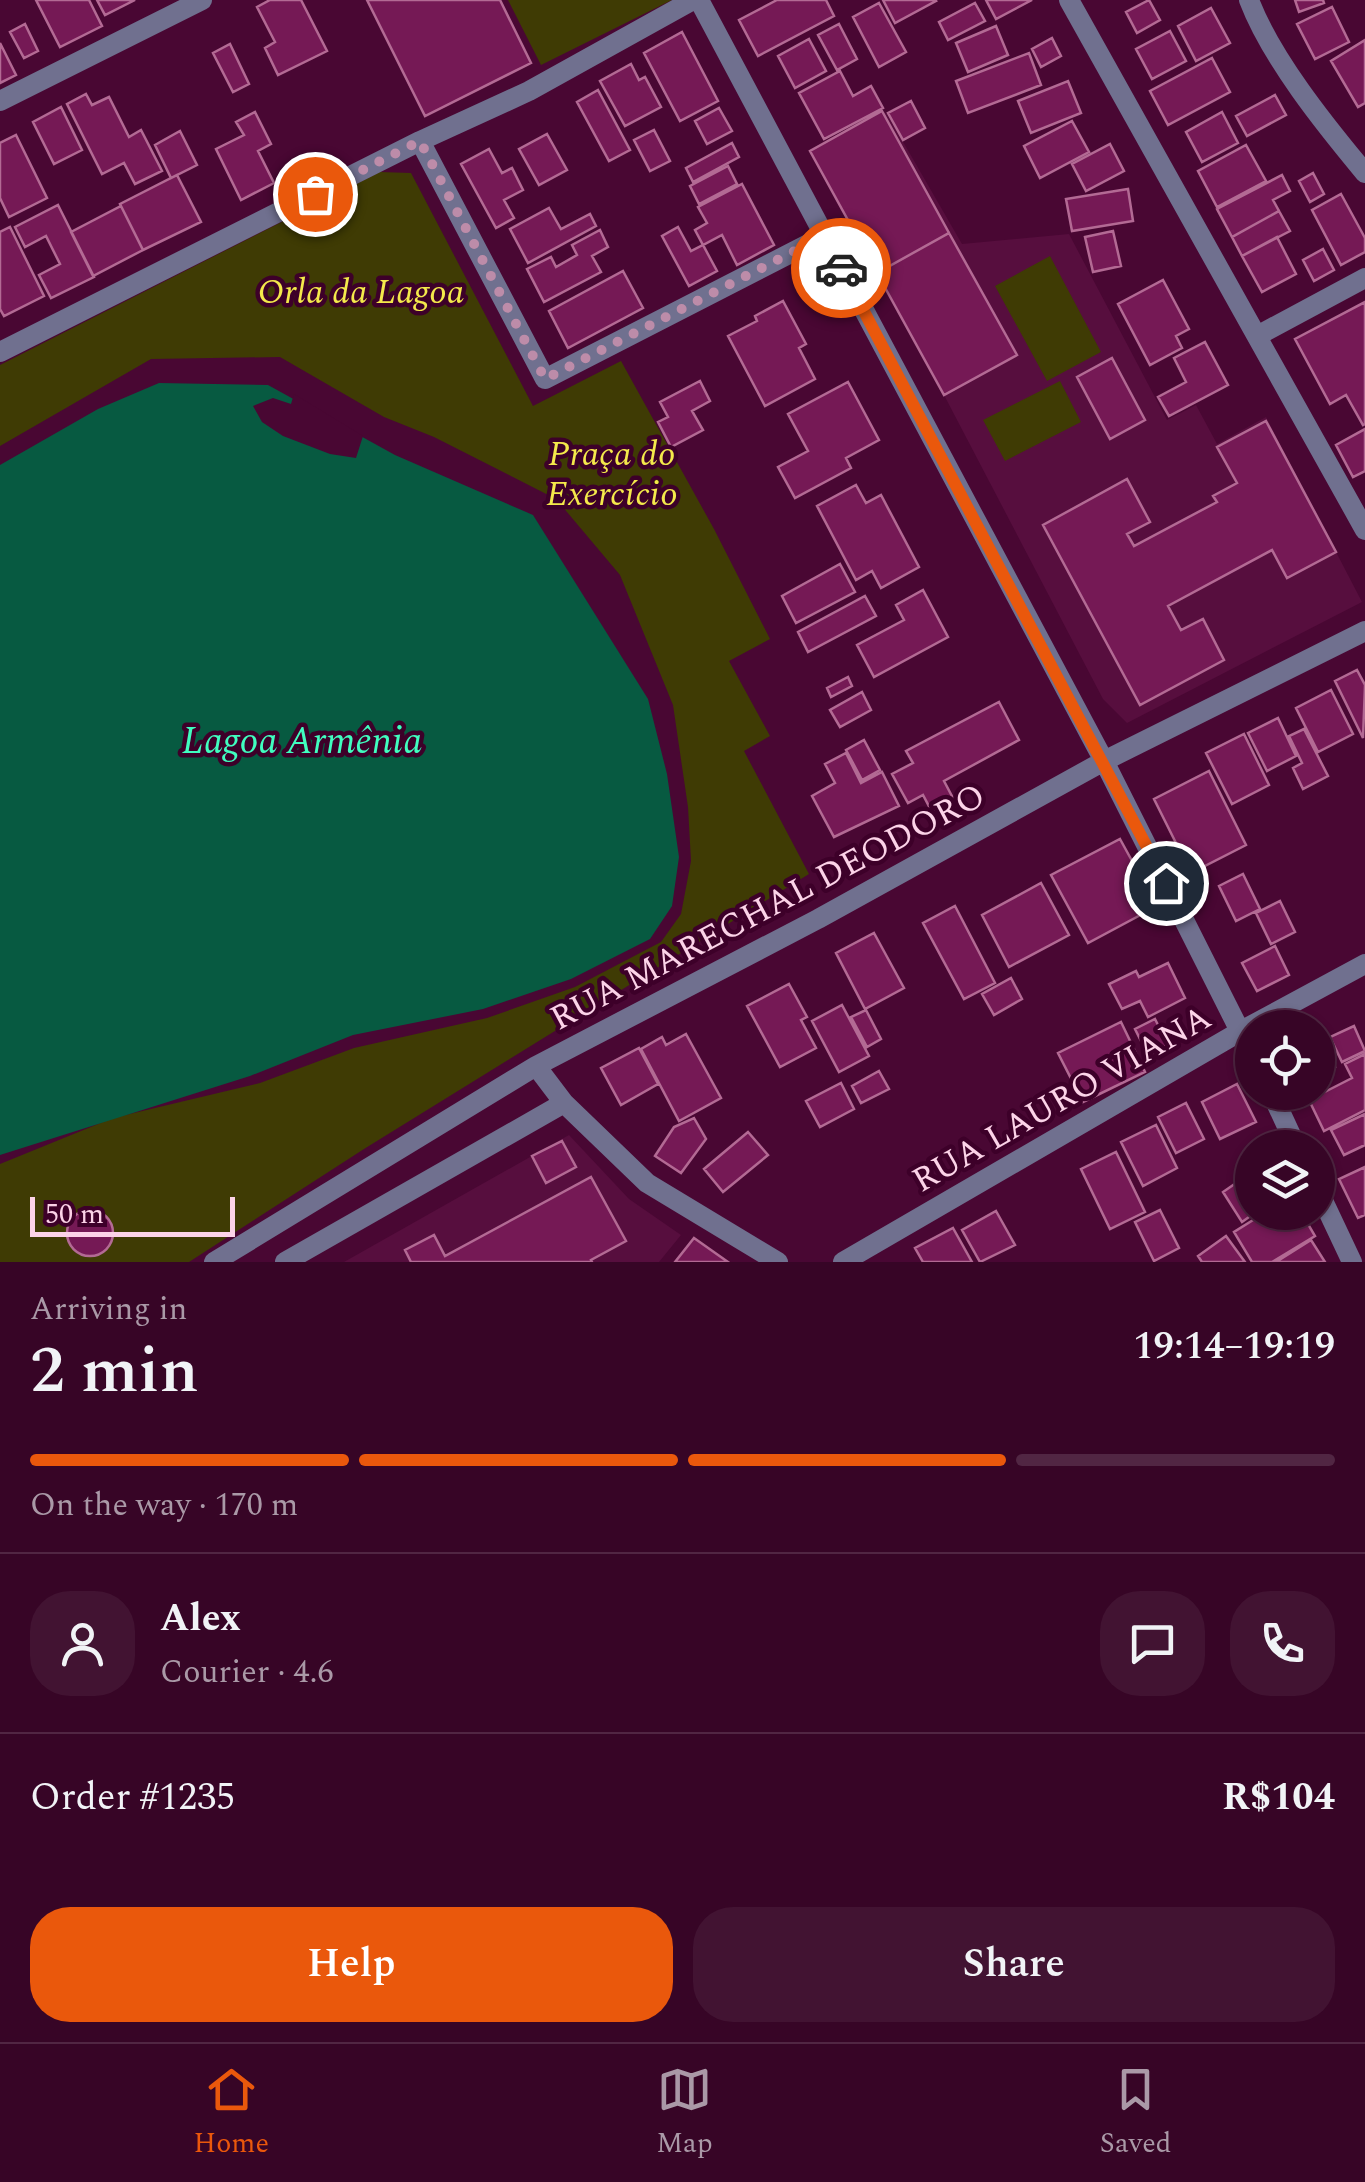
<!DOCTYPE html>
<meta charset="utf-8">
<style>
:root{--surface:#370526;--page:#421332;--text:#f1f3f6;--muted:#aa99a7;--line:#512643;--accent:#ea580c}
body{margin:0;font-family:Spectral,serif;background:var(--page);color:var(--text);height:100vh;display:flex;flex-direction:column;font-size:38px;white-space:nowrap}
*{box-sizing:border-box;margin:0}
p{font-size:32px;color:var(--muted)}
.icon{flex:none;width:55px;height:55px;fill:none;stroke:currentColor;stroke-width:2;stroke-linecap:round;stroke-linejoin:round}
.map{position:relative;height:1262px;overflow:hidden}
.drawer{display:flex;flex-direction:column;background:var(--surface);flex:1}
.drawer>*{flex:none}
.controls{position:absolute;left:1235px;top:1010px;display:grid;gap:20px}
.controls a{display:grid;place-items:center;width:100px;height:100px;border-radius:50%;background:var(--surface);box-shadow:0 2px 8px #0004,0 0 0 2px var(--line);font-size:50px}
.scale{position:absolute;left:30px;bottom:25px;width:205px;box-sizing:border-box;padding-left:10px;border:5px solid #fcd3e8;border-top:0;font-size:28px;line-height:35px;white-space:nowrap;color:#fcd3e8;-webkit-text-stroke:8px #3d0029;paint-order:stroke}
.pin{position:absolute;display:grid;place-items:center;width:85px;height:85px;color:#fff;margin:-42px;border:5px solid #fff;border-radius:50%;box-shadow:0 2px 10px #0007}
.courier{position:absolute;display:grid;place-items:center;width:100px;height:100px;margin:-50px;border:8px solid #ea580c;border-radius:50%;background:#fff;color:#222;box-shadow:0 2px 12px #0007}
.overview em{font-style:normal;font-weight:600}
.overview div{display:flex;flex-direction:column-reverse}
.overview{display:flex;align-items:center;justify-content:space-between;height:170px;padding:0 30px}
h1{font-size:65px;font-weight:600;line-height:75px}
.bar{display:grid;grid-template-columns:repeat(4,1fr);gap:15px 10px;align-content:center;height:120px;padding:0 30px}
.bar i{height:12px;border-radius:8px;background:var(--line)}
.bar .on{background:var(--accent)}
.bar p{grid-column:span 4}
.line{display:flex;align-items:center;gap:25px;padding:0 30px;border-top:2px solid var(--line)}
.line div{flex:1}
.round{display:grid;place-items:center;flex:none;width:105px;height:105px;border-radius:40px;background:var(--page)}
.button{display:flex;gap:20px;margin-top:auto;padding:20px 30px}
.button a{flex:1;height:115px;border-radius:40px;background:var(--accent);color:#fff;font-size:40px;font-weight:600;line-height:115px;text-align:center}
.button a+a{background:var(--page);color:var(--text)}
.tab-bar{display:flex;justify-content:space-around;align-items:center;height:140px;border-top:2px solid var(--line);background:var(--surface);font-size:28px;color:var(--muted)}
.tab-bar a{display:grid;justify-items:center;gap:5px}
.tab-bar .on{color:var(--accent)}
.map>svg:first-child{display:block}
.built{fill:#570e3e}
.green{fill:#3f3b04}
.water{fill:#075a41}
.pier{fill:#490733}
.building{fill:#751955;stroke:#b36a94;stroke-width:2.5}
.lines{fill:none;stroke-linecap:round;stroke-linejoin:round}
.minor{stroke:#70708f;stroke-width:20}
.done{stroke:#bd8ca9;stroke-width:10;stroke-dasharray:0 18}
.route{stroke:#ea580c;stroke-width:12}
.labels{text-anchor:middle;stroke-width:9;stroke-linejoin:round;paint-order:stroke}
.park-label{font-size:35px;font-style:italic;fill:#f4e94b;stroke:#3d0029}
.street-label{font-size:35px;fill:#fcd3e8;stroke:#3d0029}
.water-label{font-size:38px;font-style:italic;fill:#40fdbf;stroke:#3d0029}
</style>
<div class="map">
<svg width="1365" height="1262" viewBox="0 0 1365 1262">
<rect width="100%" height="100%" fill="#490733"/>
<path class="built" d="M882,111L887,114L962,244L1069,234L1167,420L1196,405L1217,444L1266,417L1362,602L1127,723L1103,699L944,395L810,151Z
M569,1135L629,1199L681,1235L659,1262H344Z"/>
<path class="green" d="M508,0H672L541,65Z
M380,172L411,173L533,406L621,361L714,529L770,639L729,661L770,736L744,751L809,874L364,1149L189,1262H0V1164L113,1118L260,1083L354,1048L487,1018L575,987L661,942L681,914L691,861L688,807L673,705L620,575L556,499L434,437L384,417L280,357L151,359L0,446V365Z
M1050,256L1101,352L1047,381L995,286Z
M1060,381L1081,422L1005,461L983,420Z"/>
<path class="water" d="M159,383L268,385L395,455L533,515L648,699L667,774L679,857L672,906L650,939L571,979L483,1009L353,1035L250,1076L0,1155V465L98,409Z"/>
<path class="pier" d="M294,394L363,436L356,458L330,454L283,436L262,422L253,406L273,398L291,404Z"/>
<path class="building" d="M36,0H89L102,26L60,47Z
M97,0H135L105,15Z
M270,0H301L327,51L278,75L265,48L275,42L257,7Z
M367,0H500L531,63L425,116Z
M777,0H826L834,16L758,56L739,20Z
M883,0H935L936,1L895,23Z
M986,0H1032L996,19Z
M1149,0L1160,20L1137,33L1126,12Z
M1295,0H1323L1324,3L1299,12Z
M879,3L906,52L879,67L853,17Z
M975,3L985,21L948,40L939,22Z
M1332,7L1349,42L1315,59L1297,24Z
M1211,8L1230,43L1196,61L1178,26Z
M25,24L38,51L24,58L10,32Z
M839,24L857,59L837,70L818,35Z
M996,26L1008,55L968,72L956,43Z
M1170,31L1186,61L1152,79L1136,49Z
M682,32L718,101L680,121L644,53Z
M1052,38L1061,56L1041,67L1032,49Z
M809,39L826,71L795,88L778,56Z
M1365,40V103L1358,107L1331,61Z
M0,43L16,75L0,83Z
M230,44L249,84L233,92L213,53Z
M1029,53L1041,85L968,113L956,81Z
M1212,58L1230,92L1168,125L1150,91Z
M631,64L639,80L645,77L661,107L625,126L600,81Z
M840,71L853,96L871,86L883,108L824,139L799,93Z
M1068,81L1081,113L1031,133L1018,101Z
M598,90L630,150L609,161L577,102Z
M86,94L92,105L109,97L129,137L141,130L162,171L135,184L124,163L102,174L67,104Z
M1275,95L1286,115L1247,136L1236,116Z
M911,101L925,128L903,140L888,113Z
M61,107L82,150L54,164L33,122Z
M719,108L732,131L707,144L695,121Z
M882,111L949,233L877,273L810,151Z
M255,112L271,144L258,151L274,183L241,200L216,149L244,135L236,122Z
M1222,112L1238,143L1202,162L1186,132Z
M1072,121L1089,152L1040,178L1024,146Z
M654,130L670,161L650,171L634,140Z
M180,131L197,165L171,178L155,145Z
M547,134L567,170L539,185L519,149Z
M16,135L47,198L9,217L0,198V143Z
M732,143L739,157L693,182L686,168Z
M1110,144L1124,171L1086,191L1072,164Z
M1246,145L1266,181L1217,207L1198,171Z
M489,149L502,173L512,168L523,190L504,200L514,218L496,228L461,164Z
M728,166L737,184L699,204L690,186Z
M1313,173L1324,194L1310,202L1299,181Z
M177,175L201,222L143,250L120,204Z
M1282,175L1290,191L1273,200L1279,211L1232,237L1217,209Z
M742,184L774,245L737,265L722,235L703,245L695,230L707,223L698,207Z
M1128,189L1133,221L1072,231L1066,199Z
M1341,194L1365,238V252L1341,265L1312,210Z
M58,205L94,277L51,298L39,275L60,264L46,236L25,247L15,227Z
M121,206L143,250L93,276L71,232Z
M549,208L561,229L590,214L596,226L528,263L510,229Z
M1279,211L1290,231L1242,256L1232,237Z
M10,227L44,296L4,316L0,309V232Z
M678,227L691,251L703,245L717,271L689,286L662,236Z
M600,230L608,247L592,256L601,272L544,302L527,269L551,257L556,267L577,255L572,245Z
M1113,231L1121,266L1093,272L1085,237Z
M949,233L1017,355L944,395L877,273Z
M1277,237L1296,274L1262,292L1242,256Z
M1323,249L1334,270L1314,281L1303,260Z
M623,271L643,308L568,348L549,311Z
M1163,280L1189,329L1176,336L1182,348L1150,365L1118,304Z
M783,301L806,344L799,348L815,379L765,406L728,336L757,321L755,316Z
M1365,302V424L1363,425L1346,395L1330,404L1295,339Z
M1205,342L1228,385L1169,416L1158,397L1186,382L1174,358Z
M1112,358L1145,420L1110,439L1077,377Z
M700,381L710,401L692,411L703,430L671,447L658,422L668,417L660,402Z
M848,382L879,440L846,458L851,468L795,498L778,467L808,451L788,414Z
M1266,421L1336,552L1287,578L1272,550L1168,606L1181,630L1203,619L1224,660L1140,705L1043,525L1127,479L1150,522L1127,534L1134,546L1217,502L1213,496L1237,483L1217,447Z
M1365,429V471L1353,477L1336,445Z
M856,485L866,503L881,495L919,567L881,588L872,571L856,580L817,506Z
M840,564L855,592L796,623L782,596Z
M923,590L948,637L874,677L857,645L904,620L896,605Z
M865,596L876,616L808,652L798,632Z
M1357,670L1365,685L1363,738L1335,681Z
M848,677L852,686L831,697L827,688Z
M1331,690L1353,734L1318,752L1296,708Z
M862,692L871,710L840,727L830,710Z
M999,702L1019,740L944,781L954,800L932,812L923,795L908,803L892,774L913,763L906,751Z
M1278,718L1296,756L1267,771L1248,733Z
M1304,729L1328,776L1303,789L1293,768L1302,763L1289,736Z
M1244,734L1269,785L1232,804L1206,753Z
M864,740L880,770L862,780L846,750Z
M846,753L861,783L882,772L899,806L834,837L812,796L835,783L825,764Z
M1209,771L1246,845L1191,873L1154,799Z
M1120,839L1137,870L1127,876L1146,912L1088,943L1051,875Z
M1243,874L1260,909L1236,921L1219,886Z
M1041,883L1069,935L1009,967L982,915Z
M1280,901L1295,932L1271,944L1256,913Z
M955,906L995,983L964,999L923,923Z
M874,933L904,988L865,1009L836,953Z
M1275,946L1289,975L1257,991L1242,963Z
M1168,963L1185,998L1148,1017L1140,1001L1122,1009L1109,984L1136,971L1139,977Z
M1011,978L1022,999L994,1015L982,994Z
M789,984L807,1017L801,1020L816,1048L780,1067L747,1006Z
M842,1005L869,1056L839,1072L812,1021Z
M866,1010L881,1039L867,1047L851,1017Z
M1155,1019L1168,1045L1148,1055L1135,1029Z
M1121,1022L1145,1072L1083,1102L1058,1053Z
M1354,1026L1365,1051L1342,1062L1330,1037Z
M686,1034L721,1098L679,1121L641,1049L662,1037L666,1045Z
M1325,1046L1335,1067L1318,1075V1050Z
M639,1048L658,1084L621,1105L601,1068Z
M1365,1054V1110L1324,1131L1309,1100L1352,1078L1345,1064Z
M879,1071L889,1089L861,1103L852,1086Z
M841,1083L854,1109L820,1127L806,1101Z
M1237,1084L1256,1122L1220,1139L1202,1102Z
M1186,1103L1204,1139L1176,1153L1158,1117Z
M1365,1114V1145L1344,1155L1331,1130Z
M694,1118L706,1139L681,1173L655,1156L674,1127Z
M1156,1125L1177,1168L1143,1186L1121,1142Z
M748,1132L768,1155L723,1192L704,1169Z
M562,1141L576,1167L546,1183L532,1156Z
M1116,1152L1145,1212L1110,1229L1081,1169Z
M1365,1167V1215L1358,1218L1339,1179Z
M1252,1172V1212H1256L1242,1222L1223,1192Z
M591,1177L626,1241L591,1260L592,1262H411L405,1250L434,1235L445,1256Z
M1160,1210L1179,1248L1154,1261L1135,1222Z
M67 1233a23 23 0 1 1 46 0a23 23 0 1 1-46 0Z
M996,1211L1015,1245L980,1262L962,1230Z
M1266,1212H1301L1315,1236L1272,1262H1252L1234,1232Z
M953,1228L972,1262H923L915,1248Z
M1226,1236L1245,1262H1202L1198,1256Z
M694,1238L728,1262H675Z
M1311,1240L1325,1262H1276Z"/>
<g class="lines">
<path class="minor" d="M699,0L1104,761L1252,1055
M1069,0L1365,530
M1249,0C1271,58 1325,125 1365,173
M0,101L202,0
M420,141L545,379L824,236
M1257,336L1365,278
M0,352L420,141L529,91L693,0
M536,1066L564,1103L647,1183L778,1262
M1271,1092L1297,1148
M1318,1190L1352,1262
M214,1262L536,1066L818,919L1104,761L1365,631
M285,1262L564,1103
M843,1262L1241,1031L1365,964"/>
</g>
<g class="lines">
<path class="done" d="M315,194L420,141L545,379L824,236L841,268"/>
<path class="route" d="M841,268L1166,883"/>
</g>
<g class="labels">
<g class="park-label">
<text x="361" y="303">Orla da Lagoa</text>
<text x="612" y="465">Praça do<tspan x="612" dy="40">Exercício</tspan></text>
</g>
<g class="street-label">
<text transform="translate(767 906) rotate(-28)" y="12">RUA MARECHAL DEODORO</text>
<text transform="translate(1061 1098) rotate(-30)" y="12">RUA LAURO VIANA</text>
</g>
<g class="water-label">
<text x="302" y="753">Lagoa Armênia</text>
</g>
</g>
</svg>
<div class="controls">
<a><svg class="icon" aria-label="locate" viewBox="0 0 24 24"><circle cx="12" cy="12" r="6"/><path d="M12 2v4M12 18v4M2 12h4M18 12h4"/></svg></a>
<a><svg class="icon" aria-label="layers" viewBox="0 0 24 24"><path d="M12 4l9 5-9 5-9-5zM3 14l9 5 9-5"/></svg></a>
</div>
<div class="scale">50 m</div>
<div class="pin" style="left:315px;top:194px;background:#ea580c"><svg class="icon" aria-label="bag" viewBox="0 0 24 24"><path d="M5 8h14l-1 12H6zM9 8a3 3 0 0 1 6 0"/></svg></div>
<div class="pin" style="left:1166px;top:883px;background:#1f2937"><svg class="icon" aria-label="home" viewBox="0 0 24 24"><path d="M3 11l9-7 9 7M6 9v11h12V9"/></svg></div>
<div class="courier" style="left:841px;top:268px"><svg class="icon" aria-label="car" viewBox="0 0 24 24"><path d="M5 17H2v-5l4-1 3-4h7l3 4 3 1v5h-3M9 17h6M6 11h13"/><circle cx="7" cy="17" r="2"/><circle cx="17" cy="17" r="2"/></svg></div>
</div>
<section class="drawer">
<div class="overview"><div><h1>2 min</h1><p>Arriving in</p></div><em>19:14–19:19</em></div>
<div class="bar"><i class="on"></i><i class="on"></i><i class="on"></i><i></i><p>On the way · 170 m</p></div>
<div class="line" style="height:180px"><a class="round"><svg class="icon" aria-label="person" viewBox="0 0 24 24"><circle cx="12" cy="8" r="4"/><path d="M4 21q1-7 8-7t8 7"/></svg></a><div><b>Alex</b><p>Courier · 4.6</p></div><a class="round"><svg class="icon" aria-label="chat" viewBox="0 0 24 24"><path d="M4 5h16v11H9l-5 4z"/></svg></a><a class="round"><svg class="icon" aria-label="phone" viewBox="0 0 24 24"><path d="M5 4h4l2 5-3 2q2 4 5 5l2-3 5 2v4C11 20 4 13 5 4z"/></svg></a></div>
<div class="line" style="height:130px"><div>Order #1235</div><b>R$104</b></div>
<div class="button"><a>Help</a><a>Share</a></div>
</section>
<nav class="tab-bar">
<a class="on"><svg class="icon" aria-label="home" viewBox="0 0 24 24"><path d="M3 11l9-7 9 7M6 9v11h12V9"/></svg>Home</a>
<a><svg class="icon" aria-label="map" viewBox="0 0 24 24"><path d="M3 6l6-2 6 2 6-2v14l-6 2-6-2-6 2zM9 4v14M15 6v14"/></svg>Map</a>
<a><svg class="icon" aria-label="saved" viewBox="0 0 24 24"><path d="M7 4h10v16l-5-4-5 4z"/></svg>Saved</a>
</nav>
